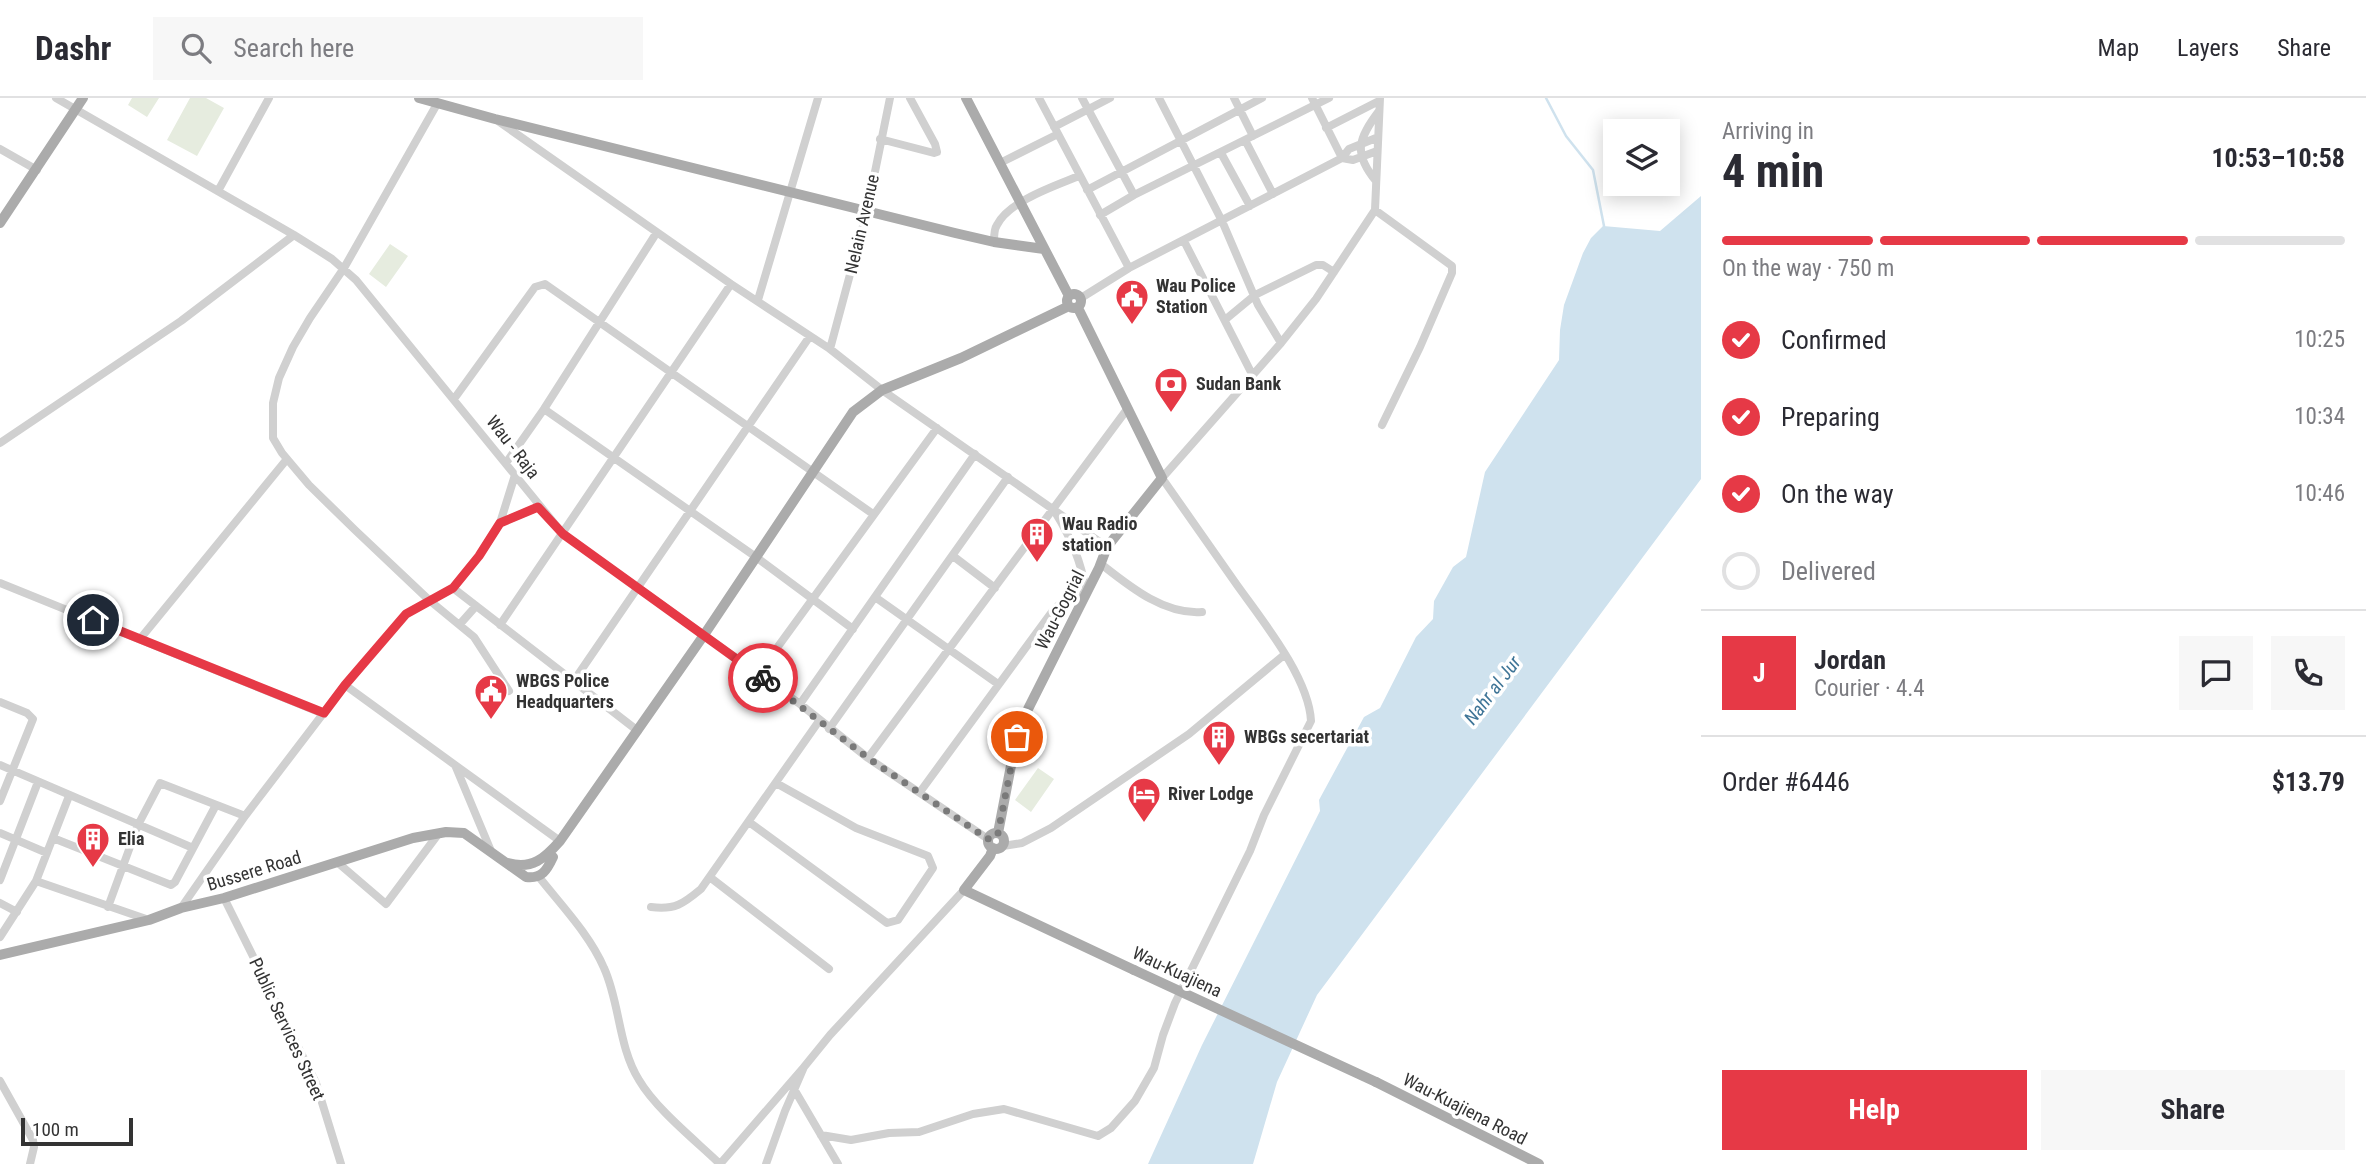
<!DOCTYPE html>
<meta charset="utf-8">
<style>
:root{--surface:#fff;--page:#f7f7f7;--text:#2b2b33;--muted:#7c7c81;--line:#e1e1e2;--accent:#e63946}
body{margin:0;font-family:"Roboto Condensed",sans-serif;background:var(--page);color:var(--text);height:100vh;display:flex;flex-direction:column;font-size:26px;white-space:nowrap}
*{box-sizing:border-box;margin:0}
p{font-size:23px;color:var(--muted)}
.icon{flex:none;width:38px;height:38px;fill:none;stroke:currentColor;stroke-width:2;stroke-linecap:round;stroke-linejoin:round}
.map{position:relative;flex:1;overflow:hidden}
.details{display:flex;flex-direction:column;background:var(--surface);width:665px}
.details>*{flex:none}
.fabs{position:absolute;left:1603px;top:21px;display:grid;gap:14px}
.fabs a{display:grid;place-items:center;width:77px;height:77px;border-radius:0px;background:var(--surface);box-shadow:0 4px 18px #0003;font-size:35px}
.scale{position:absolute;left:21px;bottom:18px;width:112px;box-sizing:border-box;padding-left:7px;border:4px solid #333;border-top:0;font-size:19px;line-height:24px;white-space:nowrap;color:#333;-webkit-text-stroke:5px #fff;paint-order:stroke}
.pin{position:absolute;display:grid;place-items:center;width:60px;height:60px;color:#fff;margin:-30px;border:4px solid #fff;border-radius:50%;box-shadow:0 2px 7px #0007}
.courier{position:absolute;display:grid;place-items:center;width:70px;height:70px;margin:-35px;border:5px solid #e63946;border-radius:50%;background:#fff;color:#222;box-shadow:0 2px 9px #0007}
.headline em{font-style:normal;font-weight:700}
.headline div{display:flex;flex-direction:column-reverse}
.headline{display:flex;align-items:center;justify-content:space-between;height:119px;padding:0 21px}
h1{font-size:46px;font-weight:700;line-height:52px}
.bar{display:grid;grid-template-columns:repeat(4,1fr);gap:10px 7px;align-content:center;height:84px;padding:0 21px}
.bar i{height:9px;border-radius:5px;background:var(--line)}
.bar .selected{background:var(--accent)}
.bar p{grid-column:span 4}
.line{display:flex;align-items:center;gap:18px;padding:0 21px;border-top:2px solid var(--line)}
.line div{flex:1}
.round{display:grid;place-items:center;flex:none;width:74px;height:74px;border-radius:0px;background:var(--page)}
ol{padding:0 21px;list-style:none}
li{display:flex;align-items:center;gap:21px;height:77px}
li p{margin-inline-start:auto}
li .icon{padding:7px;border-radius:50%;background:var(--accent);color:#fff;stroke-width:4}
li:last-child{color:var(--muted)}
li i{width:38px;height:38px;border:4px solid var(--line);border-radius:50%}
.primary-button{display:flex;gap:14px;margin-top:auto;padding:14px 21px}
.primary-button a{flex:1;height:80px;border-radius:0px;background:var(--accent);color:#fff;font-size:28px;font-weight:700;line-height:80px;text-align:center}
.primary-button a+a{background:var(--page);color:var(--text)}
header{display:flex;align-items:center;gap:42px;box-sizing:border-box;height:98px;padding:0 35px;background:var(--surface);border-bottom:2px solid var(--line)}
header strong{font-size:33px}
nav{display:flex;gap:38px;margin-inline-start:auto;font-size:24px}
.search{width:490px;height:63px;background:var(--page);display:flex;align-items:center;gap:18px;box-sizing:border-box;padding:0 24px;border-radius:0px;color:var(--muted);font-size:26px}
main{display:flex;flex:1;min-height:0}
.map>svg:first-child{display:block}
.green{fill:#e6ecdf}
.water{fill:#cfe2ee}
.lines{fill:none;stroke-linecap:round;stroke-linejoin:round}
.stream{stroke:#cfe2ee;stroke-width:2.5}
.minor{stroke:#d0d0d0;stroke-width:8}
.major{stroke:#ababab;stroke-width:10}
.major-bridge{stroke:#ababab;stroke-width:10}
.done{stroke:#7a7a7a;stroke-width:7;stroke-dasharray:0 12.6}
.route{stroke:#e63946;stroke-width:9}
.labels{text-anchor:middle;stroke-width:7;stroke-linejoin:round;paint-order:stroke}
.street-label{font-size:18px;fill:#333;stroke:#fff}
.poi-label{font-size:18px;font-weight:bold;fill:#333;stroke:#fff;text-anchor:start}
.water-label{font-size:19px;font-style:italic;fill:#3f7597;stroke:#fff}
</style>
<header>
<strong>Dashr</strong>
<div class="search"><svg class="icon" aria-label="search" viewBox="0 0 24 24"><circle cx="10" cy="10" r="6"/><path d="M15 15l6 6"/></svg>Search here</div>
<nav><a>Map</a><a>Layers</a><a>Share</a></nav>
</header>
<main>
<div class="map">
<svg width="1701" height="1066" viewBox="0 0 1701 1066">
<rect width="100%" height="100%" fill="#fff"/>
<path class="green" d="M132,0H159L147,19L128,7Z
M190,0H206L224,10L197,58L167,42Z
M390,146L408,158L386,189L369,176Z
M1038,670L1054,681L1031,714L1015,702Z"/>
<path class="water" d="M1701,98V381L1317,897L1277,984L1253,1066H1148L1202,947L1320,713L1319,702L1364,619L1380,610L1416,539L1433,521L1434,503L1453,469L1466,459L1485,374L1559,262L1560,232L1564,207L1583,155L1591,140L1603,128L1660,133Z"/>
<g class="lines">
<path class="stream" d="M1546,0L1566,38L1593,72L1604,128"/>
<path class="minor" d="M56,0L294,137L332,161L356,182L563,436L800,606L868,660L988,741
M1039,0L1129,170
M1082,0L1134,97
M1159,0L1222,123L1258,207L1281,245
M1234,0L1253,38
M1312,0L1342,60
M437,6L344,170L310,220L293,249L279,280L273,305V340L282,355L309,387L355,432L429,502L474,539L509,593
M498,23L731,186L830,251L882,292L1107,449
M1054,29L1110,0
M1326,30L1379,3
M880,41L934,55L937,54L935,46L910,0
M1245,42L1273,96
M0,51L37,72
M1221,55L1250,108
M1342,60L1353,62L1377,53
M1000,65L1058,36
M1376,83C1353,55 1358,41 1379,13
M1087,92L1262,0
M218,93L269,0
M1375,112L1452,168V175L1420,249L1382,327
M1100,117L1134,97L1329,0
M1184,143L1253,278
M994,144C994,139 994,131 997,127C1009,103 1055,88 1079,78
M1081,200L1129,170L1342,60L1349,51L1376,40
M758,202L818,0
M1226,221L1255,197L1316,167H1323L1334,174
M830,251L867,113L890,0
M454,301L535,189L545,186L873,416
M544,311L756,459L853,531
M0,345L181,223L294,137
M506,365L544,311L657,134
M500,425L515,377
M953,458L995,490
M1101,466C1129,488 1164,517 1202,514
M0,485L324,616
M453,490L638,633
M875,499L998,586
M460,526L476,508
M500,527L731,186
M140,541L287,361
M758,576L937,330
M573,584L810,238
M345,587L455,667L491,753
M0,604L27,615L33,621L0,703
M800,606L975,356
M829,631L1008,379
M868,660L1128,310
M0,667L193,750
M455,667L560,743
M920,694L1054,511L1072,497L1086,493C1081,463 1071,440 1055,414
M749,724L887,825L898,822L933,770L928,758L856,730L776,685
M0,735L47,755
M53,740L171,787L175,784L216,707
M1003,748L1022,745L1051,730L1189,636L1284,557
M337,764L386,806L439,735
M539,779C561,807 590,837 604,870C620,905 618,948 639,982C656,1011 695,1042 720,1066L804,969
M711,780L829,871
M0,782L38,684
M36,783L149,822
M224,800L316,985L341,1066
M0,805L17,814
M108,809L138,727L160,685L245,718
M651,809C675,812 683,806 701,791L819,623
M181,810L245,718L345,587L406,516L453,490L479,458L500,425L538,409
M0,839L36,783L69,698
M0,983L33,1042L34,1049L30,1066
M794,991L838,1066
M821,1037L851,1042L889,1035L919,1034L973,1016L1004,1011L1098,1038L1111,1030L1135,1003L1154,970L1163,937L1175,905L1250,753L1264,717L1311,623C1309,580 1262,522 1237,487C1212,451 1187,416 1162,380L1281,245L1316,201L1375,112L1380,0
M766,1066L785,1013L804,969L830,937L964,792"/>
<path class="major" d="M419,0L495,21L955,135L994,144L1044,151
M966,0L1069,198
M0,125L83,0
M1067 203a7 7 0 1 1 14 0a7 7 0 1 1-14 0Z
M988 743a8 8 0 1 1 16 0a8 8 0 1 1-16 0Z
M998,735L1014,652L1021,625L1099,470L1107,449L1162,380L1078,210
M993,750L990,758L964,792L1134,872
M508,765C532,772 545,760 560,743L704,537L853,314L882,292L961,260L1069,208
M0,857L149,822L181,810L224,800L413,740L446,734L464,735L526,779C542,781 547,772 553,759L548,757
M1376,984L1539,1066"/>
<path class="major-bridge" d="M1134,872L1376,984"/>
</g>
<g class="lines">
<path class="done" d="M763,580L868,660L988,741L991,736L998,735L1017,639"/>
<path class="route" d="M93,522L324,615L345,587L406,516L453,490L479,458L500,425L538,409L563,436L763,580"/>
</g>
<defs>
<symbol id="civic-pin" viewBox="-11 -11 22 30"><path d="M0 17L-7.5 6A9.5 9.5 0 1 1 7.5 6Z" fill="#e63946" stroke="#fff"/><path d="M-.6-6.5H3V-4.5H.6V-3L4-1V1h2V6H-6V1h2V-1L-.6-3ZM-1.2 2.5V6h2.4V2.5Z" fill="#fff"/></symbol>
<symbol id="bank-pin" viewBox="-11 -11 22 30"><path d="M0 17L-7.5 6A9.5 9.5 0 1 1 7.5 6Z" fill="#e63946" stroke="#fff"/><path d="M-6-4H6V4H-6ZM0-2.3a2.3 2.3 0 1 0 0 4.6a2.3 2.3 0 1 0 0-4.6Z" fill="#fff"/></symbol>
<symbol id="building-pin" viewBox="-11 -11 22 30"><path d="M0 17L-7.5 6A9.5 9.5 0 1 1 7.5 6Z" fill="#e63946" stroke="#fff"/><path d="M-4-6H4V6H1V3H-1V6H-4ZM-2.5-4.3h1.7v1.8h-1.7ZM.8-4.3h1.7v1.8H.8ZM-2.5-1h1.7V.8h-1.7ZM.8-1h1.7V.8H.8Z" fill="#fff"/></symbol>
<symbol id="hotel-pin" viewBox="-11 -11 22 30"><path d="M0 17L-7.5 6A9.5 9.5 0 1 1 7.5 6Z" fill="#e63946" stroke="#fff"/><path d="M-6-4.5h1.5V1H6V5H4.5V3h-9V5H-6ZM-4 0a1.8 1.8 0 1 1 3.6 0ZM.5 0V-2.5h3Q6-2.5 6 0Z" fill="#fff"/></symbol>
</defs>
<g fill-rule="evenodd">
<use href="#civic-pin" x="1113" y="179" width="38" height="52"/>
<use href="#bank-pin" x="1152" y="267" width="38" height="52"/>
<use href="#building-pin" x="1018" y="417" width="38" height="52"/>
<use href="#civic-pin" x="472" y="574" width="38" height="52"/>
<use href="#building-pin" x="1200" y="620" width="38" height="52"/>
<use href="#hotel-pin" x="1125" y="677" width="38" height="52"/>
<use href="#building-pin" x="74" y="722" width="38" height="52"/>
</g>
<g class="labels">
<g class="street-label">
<text transform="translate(862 126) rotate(-77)" y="6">Nelain Avenue</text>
<text transform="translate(513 349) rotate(52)" y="6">Wau - Raja</text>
<text transform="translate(1060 512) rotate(-63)" y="6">Wau-Gogrial</text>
<text transform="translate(254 773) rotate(-17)" y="6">Bussere Road</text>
<text transform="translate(1177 874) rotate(25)" y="6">Wau-Kuajiena</text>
<text transform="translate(287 931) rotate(65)" y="6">Public Services Street</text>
<text transform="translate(1465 1011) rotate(27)" y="6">Wau-Kuajiena Road</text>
</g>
<g class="poi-label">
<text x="1156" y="194">Wau Police<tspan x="1156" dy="21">Station</tspan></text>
<text x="1196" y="292">Sudan Bank</text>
<text x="1062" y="432">Wau Radio<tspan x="1062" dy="21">station</tspan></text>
<text x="516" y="589">WBGS Police<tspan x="516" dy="21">Headquarters</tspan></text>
<text x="1244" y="645">WBGs secertariat</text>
<text x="1168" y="702">River Lodge</text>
<text x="118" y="747">Elia</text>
</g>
<g class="water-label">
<text transform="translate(1492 592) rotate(-53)" y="7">Nahr al Jur</text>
</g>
</g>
</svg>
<div class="fabs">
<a><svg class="icon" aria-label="layers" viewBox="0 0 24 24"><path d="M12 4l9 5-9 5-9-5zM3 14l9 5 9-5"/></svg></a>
</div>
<div class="scale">100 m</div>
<div class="pin" style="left:1017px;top:639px;background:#ea580c"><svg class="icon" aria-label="bag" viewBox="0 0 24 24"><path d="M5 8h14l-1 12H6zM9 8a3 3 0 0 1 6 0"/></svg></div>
<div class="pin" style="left:93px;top:522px;background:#1f2937"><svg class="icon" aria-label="home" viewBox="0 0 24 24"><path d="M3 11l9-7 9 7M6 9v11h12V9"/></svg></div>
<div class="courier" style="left:763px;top:580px"><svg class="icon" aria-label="bike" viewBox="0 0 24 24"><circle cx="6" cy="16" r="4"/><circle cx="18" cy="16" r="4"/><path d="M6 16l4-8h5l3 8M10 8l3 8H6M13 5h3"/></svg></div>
</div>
<section class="details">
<div class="headline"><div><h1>4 min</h1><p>Arriving in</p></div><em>10:53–10:58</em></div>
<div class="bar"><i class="selected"></i><i class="selected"></i><i class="selected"></i><i></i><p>On the way · 750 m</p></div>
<ol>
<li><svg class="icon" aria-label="check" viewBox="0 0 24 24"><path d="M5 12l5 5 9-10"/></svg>Confirmed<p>10:25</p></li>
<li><svg class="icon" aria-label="check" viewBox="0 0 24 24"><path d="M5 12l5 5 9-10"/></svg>Preparing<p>10:34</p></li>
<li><svg class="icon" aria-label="check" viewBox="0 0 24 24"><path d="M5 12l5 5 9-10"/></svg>On the way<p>10:46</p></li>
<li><i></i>Delivered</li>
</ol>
<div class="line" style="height:126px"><b class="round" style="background:var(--accent);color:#fff">J</b><div><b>Jordan</b><p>Courier · 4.4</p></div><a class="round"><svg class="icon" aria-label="chat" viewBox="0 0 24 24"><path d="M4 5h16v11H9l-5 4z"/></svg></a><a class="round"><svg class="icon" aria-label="phone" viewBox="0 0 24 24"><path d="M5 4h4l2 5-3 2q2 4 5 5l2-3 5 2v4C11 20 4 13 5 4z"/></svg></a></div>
<div class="line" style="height:91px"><div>Order #6446</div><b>$13.79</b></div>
<div class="primary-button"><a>Help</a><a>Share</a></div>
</section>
</main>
